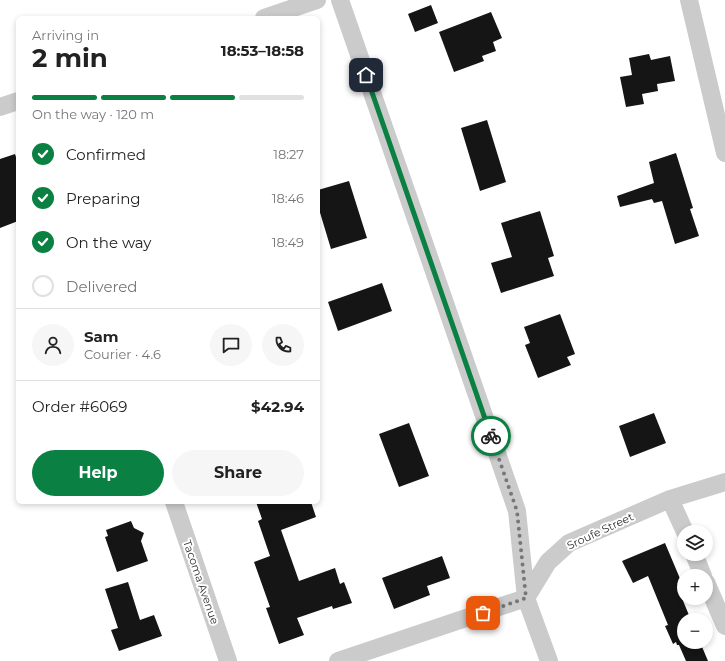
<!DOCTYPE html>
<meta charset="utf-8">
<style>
:root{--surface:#fff;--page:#f6f6f6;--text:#222;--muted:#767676;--line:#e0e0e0;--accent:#0b8043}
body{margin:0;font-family:Montserrat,sans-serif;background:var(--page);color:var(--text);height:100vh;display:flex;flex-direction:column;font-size:15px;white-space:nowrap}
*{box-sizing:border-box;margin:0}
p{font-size:13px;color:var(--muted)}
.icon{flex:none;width:22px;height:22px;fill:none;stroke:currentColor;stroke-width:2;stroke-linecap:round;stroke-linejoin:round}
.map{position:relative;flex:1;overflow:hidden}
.details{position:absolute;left:16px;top:16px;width:304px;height:488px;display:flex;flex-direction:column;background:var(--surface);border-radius:6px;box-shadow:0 2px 6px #0003}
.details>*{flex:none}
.fabs{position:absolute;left:677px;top:525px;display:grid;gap:8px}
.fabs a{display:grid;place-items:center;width:36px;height:36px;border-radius:50%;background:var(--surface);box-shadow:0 2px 6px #0003;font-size:20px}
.pin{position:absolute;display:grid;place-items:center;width:34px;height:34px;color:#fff;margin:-17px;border-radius:8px;box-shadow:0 2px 6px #0006}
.courier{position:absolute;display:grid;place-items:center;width:40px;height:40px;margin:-20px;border:3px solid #0b8043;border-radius:50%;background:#fff;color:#222;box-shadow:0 1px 5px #0007}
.head em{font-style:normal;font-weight:700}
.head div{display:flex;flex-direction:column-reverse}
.head{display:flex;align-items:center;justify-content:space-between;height:68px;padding:0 16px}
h1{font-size:26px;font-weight:700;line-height:30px}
.bar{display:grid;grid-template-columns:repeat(4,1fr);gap:6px 4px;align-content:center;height:48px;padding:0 16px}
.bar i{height:5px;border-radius:3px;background:var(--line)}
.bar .active{background:var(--accent)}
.bar p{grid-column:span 4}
.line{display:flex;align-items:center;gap:10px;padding:0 16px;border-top:1px solid var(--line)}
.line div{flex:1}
.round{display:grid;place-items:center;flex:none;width:42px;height:42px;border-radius:21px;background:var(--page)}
ol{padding:0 16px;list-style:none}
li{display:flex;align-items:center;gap:12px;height:44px}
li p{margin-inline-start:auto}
li .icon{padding:4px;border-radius:50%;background:var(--accent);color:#fff;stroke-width:4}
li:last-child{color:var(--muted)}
li i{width:22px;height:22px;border:2px solid var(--line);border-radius:50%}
.primary-button{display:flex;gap:8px;margin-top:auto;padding:8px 16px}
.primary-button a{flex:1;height:46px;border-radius:24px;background:var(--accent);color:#fff;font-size:16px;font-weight:700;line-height:46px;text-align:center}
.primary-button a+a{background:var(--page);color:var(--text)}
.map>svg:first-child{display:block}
.building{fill:#151515}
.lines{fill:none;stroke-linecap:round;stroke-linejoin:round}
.street{stroke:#cbcbcb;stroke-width:18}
.done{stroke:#777;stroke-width:4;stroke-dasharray:0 7.2}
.route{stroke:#0b8043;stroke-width:5}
.labels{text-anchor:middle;stroke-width:4;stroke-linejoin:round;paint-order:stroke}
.street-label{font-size:11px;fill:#2e2e2e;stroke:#fff}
</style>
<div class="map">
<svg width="725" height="661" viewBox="0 0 725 661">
<rect width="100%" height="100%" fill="#fff"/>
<path class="building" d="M431,5L438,23L415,32L408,14Z
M491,12L502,38L493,42L496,51L482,56L484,61L454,72L439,32Z
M649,54L651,60L670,56L675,81L657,84L658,91L642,94L644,104L626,107L620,77L632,75L629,58Z
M487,120L506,182L480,191L461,128Z
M676,153L693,208L690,209L699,236L675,244L662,201L654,203L652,199L620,207L617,196L654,183L649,162Z
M15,154L18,163V221L0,228V159Z
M349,181L367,238L331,249L318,206V190Z
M540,211L554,256L548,258L554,276L501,293L491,263L512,257L501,223Z
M382,283L392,311L338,331L328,302Z
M560,314L575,354L567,357L571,365L538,378L525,345L530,343L524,327Z
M654,413L666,443L630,457L619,426Z
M409,423L429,476L399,487L379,434Z
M256,502H311L316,517L281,530L299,581L335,568L340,584L344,582L352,603L333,609L332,606L297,618L304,635L279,644L266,608L270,607L254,562L270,556L258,521L262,519Z
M131,521L134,528L144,533L141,541L148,561L117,572L105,537L108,536L106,530Z
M665,543L684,588L679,591L691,620H684V642H700L708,661H686L679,645H677L676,642L673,644L665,626L668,625L648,576L633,583L622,561Z
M442,556L450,578L427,586L430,595L394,609L382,578Z
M128,582L140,620L154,615L162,636L119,651L111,630L118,628L105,589Z"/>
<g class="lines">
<path class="street" d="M340,0L517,511L526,598L549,661
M689,0L725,153
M264,18L317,0
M0,107L18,101
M670,499L685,532
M174,502L228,661
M694,554L703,576
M706,582L725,626
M338,661L526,598L548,562L569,543L670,499L725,482"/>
</g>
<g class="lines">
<path class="done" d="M483,613L526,598L517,511L491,436"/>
<path class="route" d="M366,75L491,436"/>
</g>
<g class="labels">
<g class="street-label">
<text transform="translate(600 531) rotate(-25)" y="4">Sroufe Street</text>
<text transform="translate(201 582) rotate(71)" y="4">Tacoma Avenue</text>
</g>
</g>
</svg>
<div class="fabs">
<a><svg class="icon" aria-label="layers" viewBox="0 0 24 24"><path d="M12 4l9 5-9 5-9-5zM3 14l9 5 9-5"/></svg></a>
<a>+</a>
<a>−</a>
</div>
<div class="pin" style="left:483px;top:613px;background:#ea580c"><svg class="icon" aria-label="bag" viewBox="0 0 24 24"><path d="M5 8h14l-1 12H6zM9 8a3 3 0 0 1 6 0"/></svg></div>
<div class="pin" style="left:366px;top:75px;background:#1f2937"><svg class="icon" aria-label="home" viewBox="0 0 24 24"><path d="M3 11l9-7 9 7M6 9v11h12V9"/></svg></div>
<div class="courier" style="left:491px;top:436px"><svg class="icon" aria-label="bike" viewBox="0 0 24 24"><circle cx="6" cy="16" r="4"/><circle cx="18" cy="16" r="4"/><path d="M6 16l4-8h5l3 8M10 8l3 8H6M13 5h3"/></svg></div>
<section class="details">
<div class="head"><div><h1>2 min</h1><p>Arriving in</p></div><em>18:53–18:58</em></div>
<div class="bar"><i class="active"></i><i class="active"></i><i class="active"></i><i></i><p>On the way · 120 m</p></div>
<ol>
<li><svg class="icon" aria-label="check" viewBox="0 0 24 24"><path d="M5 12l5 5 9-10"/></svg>Confirmed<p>18:27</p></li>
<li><svg class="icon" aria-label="check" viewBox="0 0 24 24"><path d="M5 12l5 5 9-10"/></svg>Preparing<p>18:46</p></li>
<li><svg class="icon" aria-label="check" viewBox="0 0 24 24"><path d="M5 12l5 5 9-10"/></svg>On the way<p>18:49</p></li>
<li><i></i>Delivered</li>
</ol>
<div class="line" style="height:72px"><a class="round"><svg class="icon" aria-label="person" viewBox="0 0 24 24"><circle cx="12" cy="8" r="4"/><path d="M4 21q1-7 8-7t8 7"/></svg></a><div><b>Sam</b><p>Courier · 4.6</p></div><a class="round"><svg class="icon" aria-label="chat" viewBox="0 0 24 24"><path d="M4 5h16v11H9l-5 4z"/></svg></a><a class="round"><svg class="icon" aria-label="phone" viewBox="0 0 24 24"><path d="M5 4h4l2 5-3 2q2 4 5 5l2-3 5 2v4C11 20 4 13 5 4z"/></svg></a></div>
<div class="line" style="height:52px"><div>Order #6069</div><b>$42.94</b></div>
<div class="primary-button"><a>Help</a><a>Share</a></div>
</section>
</div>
